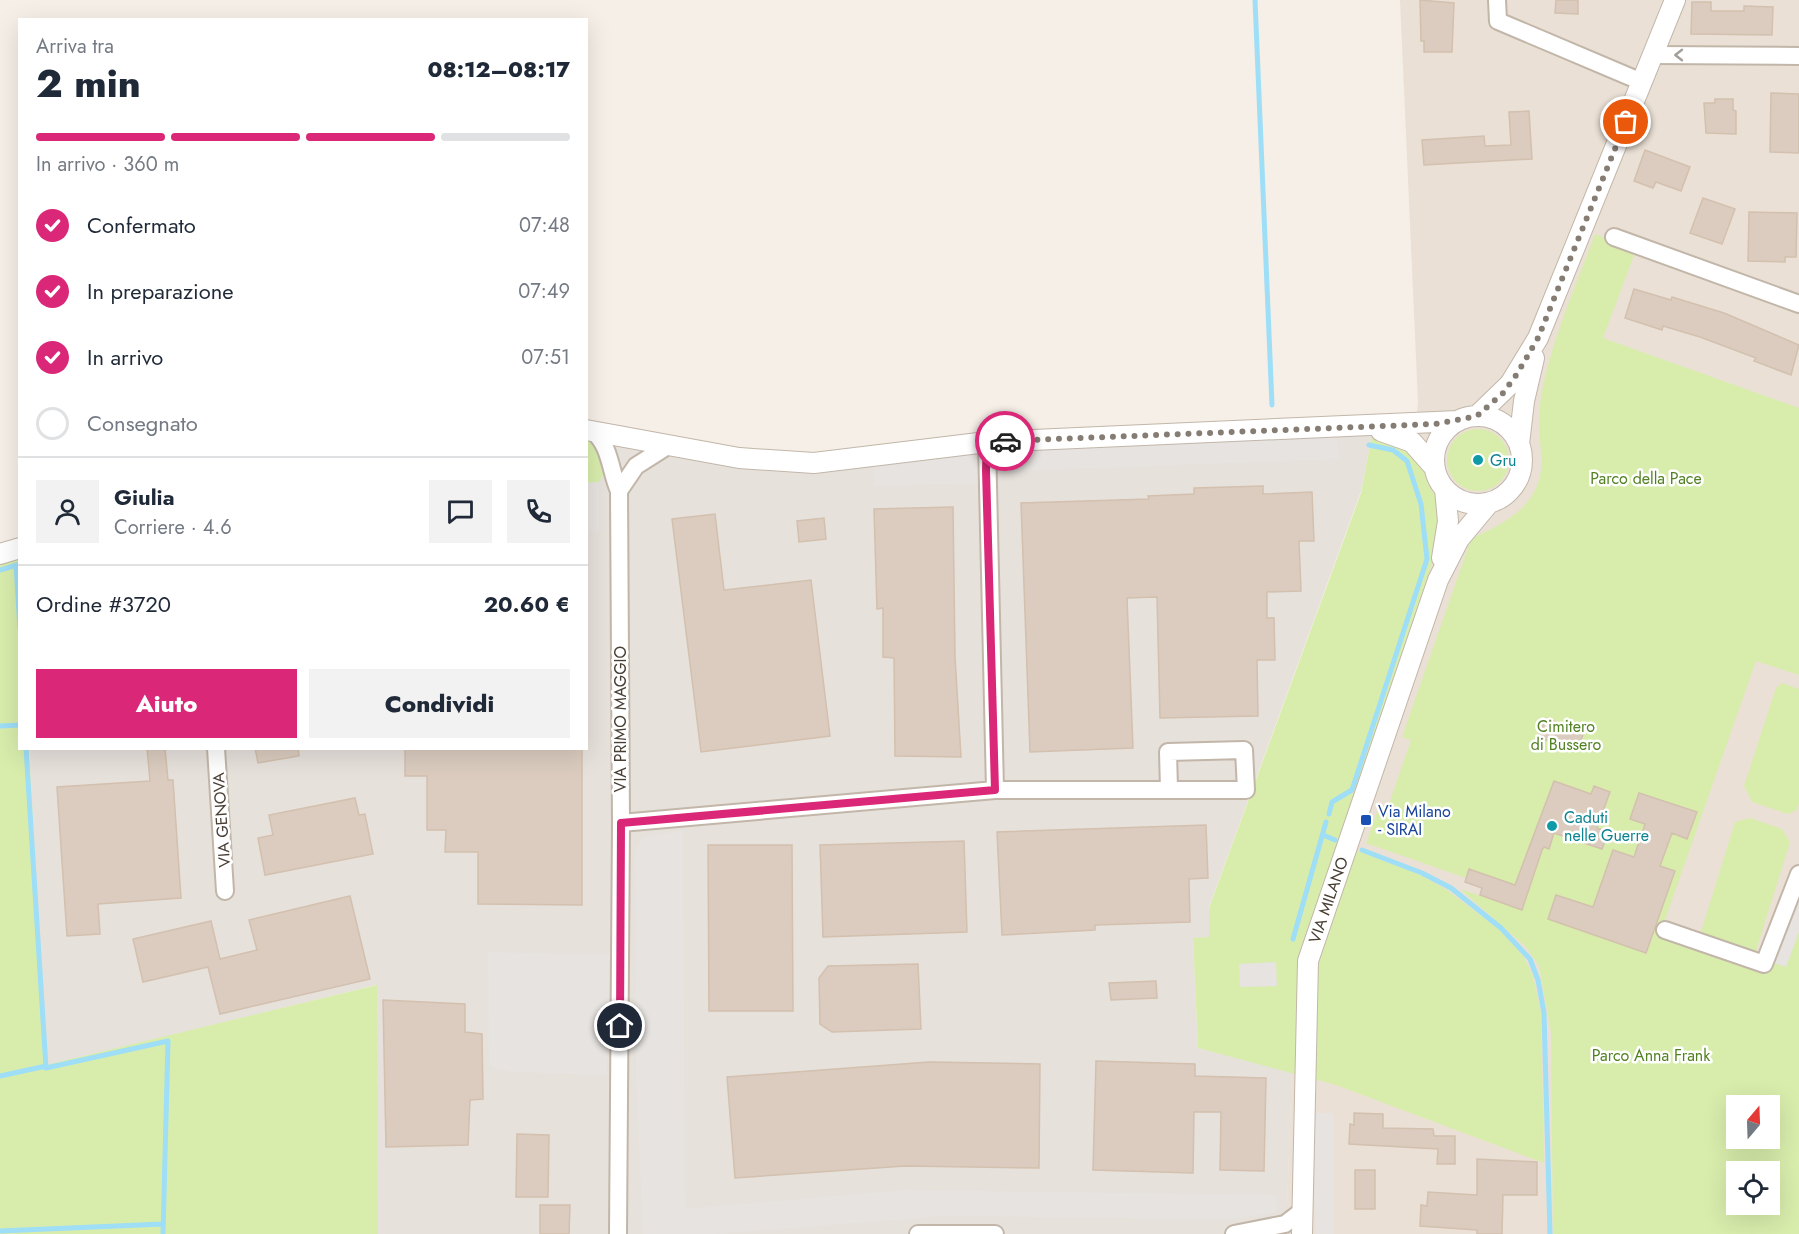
<!DOCTYPE html>
<html lang="it">
<meta charset="utf-8">
<style>
:root{--surface:#fff;--page:#f2f2f3;--text:#1f2937;--muted:#747a83;--line:#e0e1e3;--accent:#db2777}
body{margin:0;font-family:Jost,sans-serif;background:var(--page);color:var(--text);height:100vh;display:flex;flex-direction:column;font-size:22px;white-space:nowrap}
*{box-sizing:border-box;margin:0}
p{font-size:20px;color:var(--muted)}
.icon{flex:none;width:33px;height:33px;fill:none;stroke:currentColor;stroke-width:2;stroke-linecap:round;stroke-linejoin:round}
.map{position:relative;flex:1;overflow:hidden}
.details{position:absolute;left:18px;top:18px;width:570px;height:732px;display:flex;flex-direction:column;background:var(--surface);border-radius:0px;box-shadow:0 6px 24px #0002}
.details>*{flex:none}
.needle{width:39px;rotate:19deg}
.fabs{position:absolute;left:1726px;top:1095px;display:grid;gap:12px}
.fabs a{display:grid;place-items:center;width:54px;height:54px;border-radius:0px;background:var(--surface);box-shadow:0 6px 24px #0002;font-size:30px}
.pin{position:absolute;display:grid;place-items:center;width:51px;height:51px;color:#fff;margin:-26px;border:3px solid #fff;border-radius:50%;box-shadow:0 2px 6px #0007}
.courier{position:absolute;display:grid;place-items:center;width:60px;height:60px;margin:-30px;border:4px solid #db2777;border-radius:50%;background:#fff;color:#222;box-shadow:0 2px 8px #0007}
.head em{font-style:normal;font-weight:800}
.head div{display:flex;flex-direction:column-reverse}
.head{display:flex;align-items:center;justify-content:space-between;height:102px;padding:0 18px}
h1{font-size:39px;font-weight:800;line-height:45px}
.bar{display:grid;grid-template-columns:repeat(4,1fr);gap:9px 6px;align-content:center;height:72px;padding:0 18px}
.bar i{height:8px;border-radius:4px;background:var(--line)}
.bar .current{background:var(--accent)}
.bar p{grid-column:span 4}
.line{display:flex;align-items:center;gap:15px;padding:0 18px;border-top:2px solid var(--line)}
.line div{flex:1}
.round{display:grid;place-items:center;flex:none;width:63px;height:63px;border-radius:0px;background:var(--page)}
ol{padding:0 18px;list-style:none}
li{display:flex;align-items:center;gap:18px;height:66px}
li p{margin-inline-start:auto}
li .icon{padding:6px;border-radius:50%;background:var(--accent);color:#fff;stroke-width:4}
li:last-child{color:var(--muted)}
li i{width:33px;height:33px;border:3px solid var(--line);border-radius:50%}
.cta{display:flex;gap:12px;margin-top:auto;padding:12px 18px}
.cta a{flex:1;height:69px;border-radius:0px;background:var(--accent);color:#fff;font-size:24px;font-weight:800;line-height:69px;text-align:center}
.cta a+a{background:var(--page);color:var(--text)}
.map>svg:first-child{display:block}
.residential{fill:#eae0d5;fill-rule:evenodd}
.industrial{fill:#e7e1dc}
.green{fill:#d8edac;fill-rule:evenodd}
.parking{fill:#e6e3e0}
.lines{fill:none;stroke-linecap:round;stroke-linejoin:round}
.stream{stroke:#9edef7;stroke-width:5}
.building{fill:#dbccbf;stroke:#d3c0ae;stroke-width:1.5}
.minor-casing{stroke:#c2b6a9;stroke-width:20}
.tertiary-casing{stroke:#c2b6a9;stroke-width:22}
.minor{stroke:#fff;stroke-width:16}
.tertiary{stroke:#fff;stroke-width:20}
.oneway{stroke:#a49f9a}
.done{stroke:#857d73;stroke-width:6;stroke-dasharray:0 10.8}
.route{stroke:#db2777;stroke-width:8}
.culture-dot{fill:#0f9aa8;stroke:#fff;stroke-width:2}
.transit-dot{fill:#1a4fb4;stroke:#fff;stroke-width:2}
.labels{text-anchor:middle;stroke-width:5;stroke-linejoin:round;paint-order:stroke}
.culture-label{font-size:16px;fill:#0d838f;stroke:#fff;text-anchor:start}
.park-label{font-size:16px;fill:#528122;stroke:#fff}
.street-label{font-size:16px;fill:#493f35;stroke:#fff}
.transit-label{font-size:16px;fill:#164399;stroke:#fff;text-anchor:start}
</style>
<div class="map">
<svg width="1799" height="1234" viewBox="0 0 1799 1234">
<rect width="100%" height="100%" fill="#f5efe7"/>
<path class="residential" d="M1400,0H1799V1234H1286L1292,1071L1304,960L1428,476L1414,450L1418,402ZM1737,1106H1770V1138H1737ZM1737,1172H1770V1204H1737Z"/>
<path class="industrial" d="M1373,429L1361,491L1209,907V938L1193,939L1198,1048L1292,1071L1286,1234H378L376,985L46,1066L29,749L586,748L587,432L780,463Z"/>
<path class="green" d="M1595,234L1636,250L1603,338L1799,408V675L1756,661L1660,934L1764,963L1799,873V1234H1553L1551,1032L1539,966L1526,947L1460,889L1487,898L1480,895L1482,888L1466,878L1366,843L1379,807L1387,810L1411,740L1402,737L1471,539C1493,528 1517,518 1531,497C1548,472 1539,449 1539,422C1539,367 1576,287 1595,234ZM1737,1106H1770V1138H1737ZM1737,1172H1770V1204H1737Z
M1447 460a31 31 0 1 1 62 0a31 31 0 1 1-62 0Z
M586,430L610,464L599,482L587,483Z
M1372,434L1414,450L1437,496L1439,542L1343,845L1421,875L1447,890L1501,931L1524,957L1533,976L1541,1013L1544,1163L1336,1085L1198,1048L1193,938L1209,937V908L1361,493Z
M18,552L20,748L29,749L46,1065L377,985L378,1234H0V557Z
M1782,683L1799,689V804L1797,810L1788,814L1752,802L1744,786L1776,688Z
M1750,818L1782,829L1790,842L1755,954L1700,935L1735,822Z"/>
<path class="parking" d="M1336,433L1339,459L985,472L984,483L875,486L872,459Z
M599,482V531L587,532V483Z
M683,830L685,1209L906,1190L1277,1195L1276,1213L1230,1219L943,1216L715,1234H643L636,1075L635,852L641,840L650,836Z
M1799,874V932L1786,967L1766,960Z
M488,952L611,955L607,1075L511,1072L489,1066Z
M1276,962L1277,986L1240,987L1239,964Z
M1315,1113H1333V1234H1315Z"/>
<g class="lines">
<path class="stream" d="M1255,0L1272,405
M16,565L20,629
M0,570L20,564
M0,726L20,725
M26,748L46,1068L168,1041L163,1234
M1329,814L1332,802L1352,790L1427,559L1421,504L1407,461L1393,450L1369,445
M1323,835L1335,840
M1362,850L1422,873L1451,888L1501,928L1530,959L1538,980L1544,1013L1550,1234
M1293,939L1326,822
M0,1076L46,1066
M0,1231L163,1224"/>
</g>
<path class="building" d="M1420,0L1454,3L1452,52H1424V41H1421Z
M1556,0H1578V14L1555,13Z
M1692,2H1711V11H1744V6L1773,7L1772,35L1691,34Z
M1771,93L1799,94V153L1770,152Z
M1715,99H1733V110L1736,111V134L1706,133L1704,103H1715Z
M1529,111L1532,159L1424,165L1422,140L1484,136L1485,146L1511,145L1509,112Z
M1645,150L1690,167L1681,191L1656,182L1653,188L1634,181Z
M1703,198L1735,209L1722,244L1690,233Z
M1749,212L1797,213L1796,257H1785V262L1748,261Z
M1634,289L1671,300L1672,297L1724,313L1799,345L1791,375L1754,361L1756,358L1700,337L1663,326L1662,330L1625,318Z
M1263,486V494L1312,492L1314,541H1299L1301,591L1267,592V618H1274L1275,660H1257L1258,716L1160,718L1157,597L1127,598L1133,748L1030,752L1021,503L1149,499L1148,496L1194,494V488Z
M953,507L955,657L961,757L895,756L894,658L883,657V608L877,609L874,509Z
M715,514L724,590L811,580L830,736L701,752L672,519Z
M824,518L826,539L799,542L797,521Z
M1545,718L1584,732L1577,751L1538,737Z
M147,748H165L168,780H173L181,898L98,904L100,934L67,936L57,787L150,781Z
M255,748H298L299,756L258,763Z
M405,748H582V905L478,904V852H445L446,830H427V776H405Z
M1554,781L1591,794L1594,786L1610,792L1597,828L1608,832L1602,849L1554,833L1549,849L1544,847L1542,850L1522,910L1480,895L1482,888L1465,882L1469,869L1515,885Z
M1639,793L1697,812L1687,839L1672,833L1660,866L1675,871L1646,953L1548,919L1556,895L1593,907L1613,850L1634,857L1645,824L1630,819Z
M355,798L359,815L365,814L373,854L265,875L258,838L273,835L269,815Z
M1206,825L1208,878L1189,879L1190,922L1095,925V930L1002,935L997,832Z
M964,841L967,932L823,937L820,845Z
M708,845H792L793,1011H709Z
M350,896L370,979L220,1014L208,967L143,982L133,939L211,921L220,959L257,950L249,920Z
M918,964L921,1029L832,1032L820,1024L819,978L828,966Z
M1156,981L1157,998L1111,1000L1109,983Z
M383,1000L465,1004V1032L482,1034L483,1099L470,1100L468,1145L386,1147Z
M1096,1061L1195,1064V1076L1266,1078L1264,1171L1220,1170L1221,1112H1194L1193,1173L1093,1170Z
M929,1062L1040,1064L1039,1168L905,1166L735,1178L727,1077Z
M1354,1113L1383,1114V1128L1433,1129L1434,1136H1455V1164H1437L1438,1149L1349,1144L1350,1124L1354,1125Z
M517,1134L549,1135L548,1197H516Z
M1477,1159L1537,1162V1195H1503L1502,1234H1477V1230L1420,1226L1421,1205L1427,1206L1428,1192L1477,1195Z
M1355,1170H1375V1209H1355Z
M540,1205H570L569,1234H540Z"/>
<g class="lines">
<defs>
<path id="minor" d="M1497,0L1498,21L1642,82
M1653,55L1799,56
M1614,237L1799,304
M593,431C611,447 610,471 619,491L621,823L618,1234
M987,442L995,790
M619,491L636,466L669,445
M216,748L225,891
M621,823L995,790H1246L1244,750L1168,752L1169,789
M1665,930L1764,964L1799,874
M918,1234H995
M1234,1234L1285,1224L1302,1211"/>
<path id="tertiary" d="M1434 460a44 44 0 1 1 88 0a44 44 0 1 1-88 0Z
M1477,416L1510,384L1538,338L1675,0
M586,430L739,458L814,463L987,442L1458,421
M1381,431L1412,442L1435,468
M1519,444L1524,401L1534,358
M0,554L20,548
M1442,558L1448,521L1445,489
M1302,1234L1308,961L1438,580L1459,539L1489,503"/>
</defs>
<use href="#minor" class="minor-casing"/>
<use href="#tertiary" class="tertiary-casing"/>
<use href="#minor" class="minor"/>
<use href="#tertiary" class="tertiary"/>
</g>
<defs><path id="oneway-chevron" d="M-2-3.5L2.5 0L-2 3.5" fill="none" stroke-width="1.6" stroke-linecap="round" stroke-linejoin="round" transform="scale(1.5)"/></defs>
<use class="oneway" href="#oneway-chevron" transform="translate(1679 55) rotate(-180)"/>
<g class="lines">
<path class="done" d="M1005,441L1435,424L1477,416L1503,393L1517,374L1538,338L1626,122"/>
<path class="route" d="M620,1026L621,823L995,790L986,470L987,442L1005,441"/>
</g>
<g class="culture-dot">
<circle cx="1478" cy="460" r="6"/>
<circle cx="1552" cy="826" r="6"/>
</g>
<rect class="transit-dot" x="1360" y="814" width="12" height="12" rx="3"/>
<g class="labels">
<g class="culture-label">
<text x="1490" y="466">Gru</text>
<text x="1564" y="823">Caduti<tspan x="1564" dy="18">nelle Guerre</tspan></text>
</g>
<g class="park-label">
<text x="1646" y="484">Parco della Pace</text>
<text x="1566" y="732">Cimitero<tspan x="1566" dy="18">di Bussero</tspan></text>
<text x="1651" y="1061">Parco Anna Frank</text>
</g>
<g class="street-label">
<text transform="translate(620 719) rotate(-90)" y="6">VIA PRIMO MAGGIO</text>
<text transform="translate(221 820) rotate(-94)" y="6">VIA GENOVA</text>
<text transform="translate(1328 900) rotate(-71)" y="6">VIA MILANO</text>
</g>
<g class="transit-label">
<text x="1378" y="817">Via Milano<tspan x="1378" dy="18">- SIRAI</tspan></text>
</g>
</g>
</svg>
<div class="fabs">
<a><svg class="needle" viewBox="-14 -14 28 28"><path d="M0-13l5 13h-10z" fill="#e53935"/><path d="M0 13l5-13h-10z" fill="#747a83"/></svg></a>
<a><svg class="icon" aria-label="locate" viewBox="0 0 24 24"><circle cx="12" cy="12" r="6"/><path d="M12 2v4M12 18v4M2 12h4M18 12h4"/></svg></a>
</div>
<div class="pin" style="left:1626px;top:122px;background:#ea580c"><svg class="icon" aria-label="bag" viewBox="0 0 24 24"><path d="M5 8h14l-1 12H6zM9 8a3 3 0 0 1 6 0"/></svg></div>
<div class="pin" style="left:620px;top:1026px;background:#1f2937"><svg class="icon" aria-label="home" viewBox="0 0 24 24"><path d="M3 11l9-7 9 7M6 9v11h12V9"/></svg></div>
<div class="courier" style="left:1005px;top:441px"><svg class="icon" aria-label="car" viewBox="0 0 24 24"><path d="M5 17H2v-5l4-1 3-4h7l3 4 3 1v5h-3M9 17h6M6 11h13"/><circle cx="7" cy="17" r="2"/><circle cx="17" cy="17" r="2"/></svg></div>
<section class="details">
<div class="head"><div><h1>2 min</h1><p>Arriva tra</p></div><em>08:12–08:17</em></div>
<div class="bar"><i class="current"></i><i class="current"></i><i class="current"></i><i></i><p>In arrivo · 360 m</p></div>
<ol>
<li><svg class="icon" aria-label="check" viewBox="0 0 24 24"><path d="M5 12l5 5 9-10"/></svg>Confermato<p>07:48</p></li>
<li><svg class="icon" aria-label="check" viewBox="0 0 24 24"><path d="M5 12l5 5 9-10"/></svg>In preparazione<p>07:49</p></li>
<li><svg class="icon" aria-label="check" viewBox="0 0 24 24"><path d="M5 12l5 5 9-10"/></svg>In arrivo<p>07:51</p></li>
<li><i></i>Consegnato</li>
</ol>
<div class="line" style="height:108px"><a class="round"><svg class="icon" aria-label="person" viewBox="0 0 24 24"><circle cx="12" cy="8" r="4"/><path d="M4 21q1-7 8-7t8 7"/></svg></a><div><b>Giulia</b><p>Corriere · 4.6</p></div><a class="round"><svg class="icon" aria-label="chat" viewBox="0 0 24 24"><path d="M4 5h16v11H9l-5 4z"/></svg></a><a class="round"><svg class="icon" aria-label="phone" viewBox="0 0 24 24"><path d="M5 4h4l2 5-3 2q2 4 5 5l2-3 5 2v4C11 20 4 13 5 4z"/></svg></a></div>
<div class="line" style="height:78px"><div>Ordine #3720</div><b>20.60 €</b></div>
<div class="cta"><a>Aiuto</a><a>Condividi</a></div>
</section>
</div>
